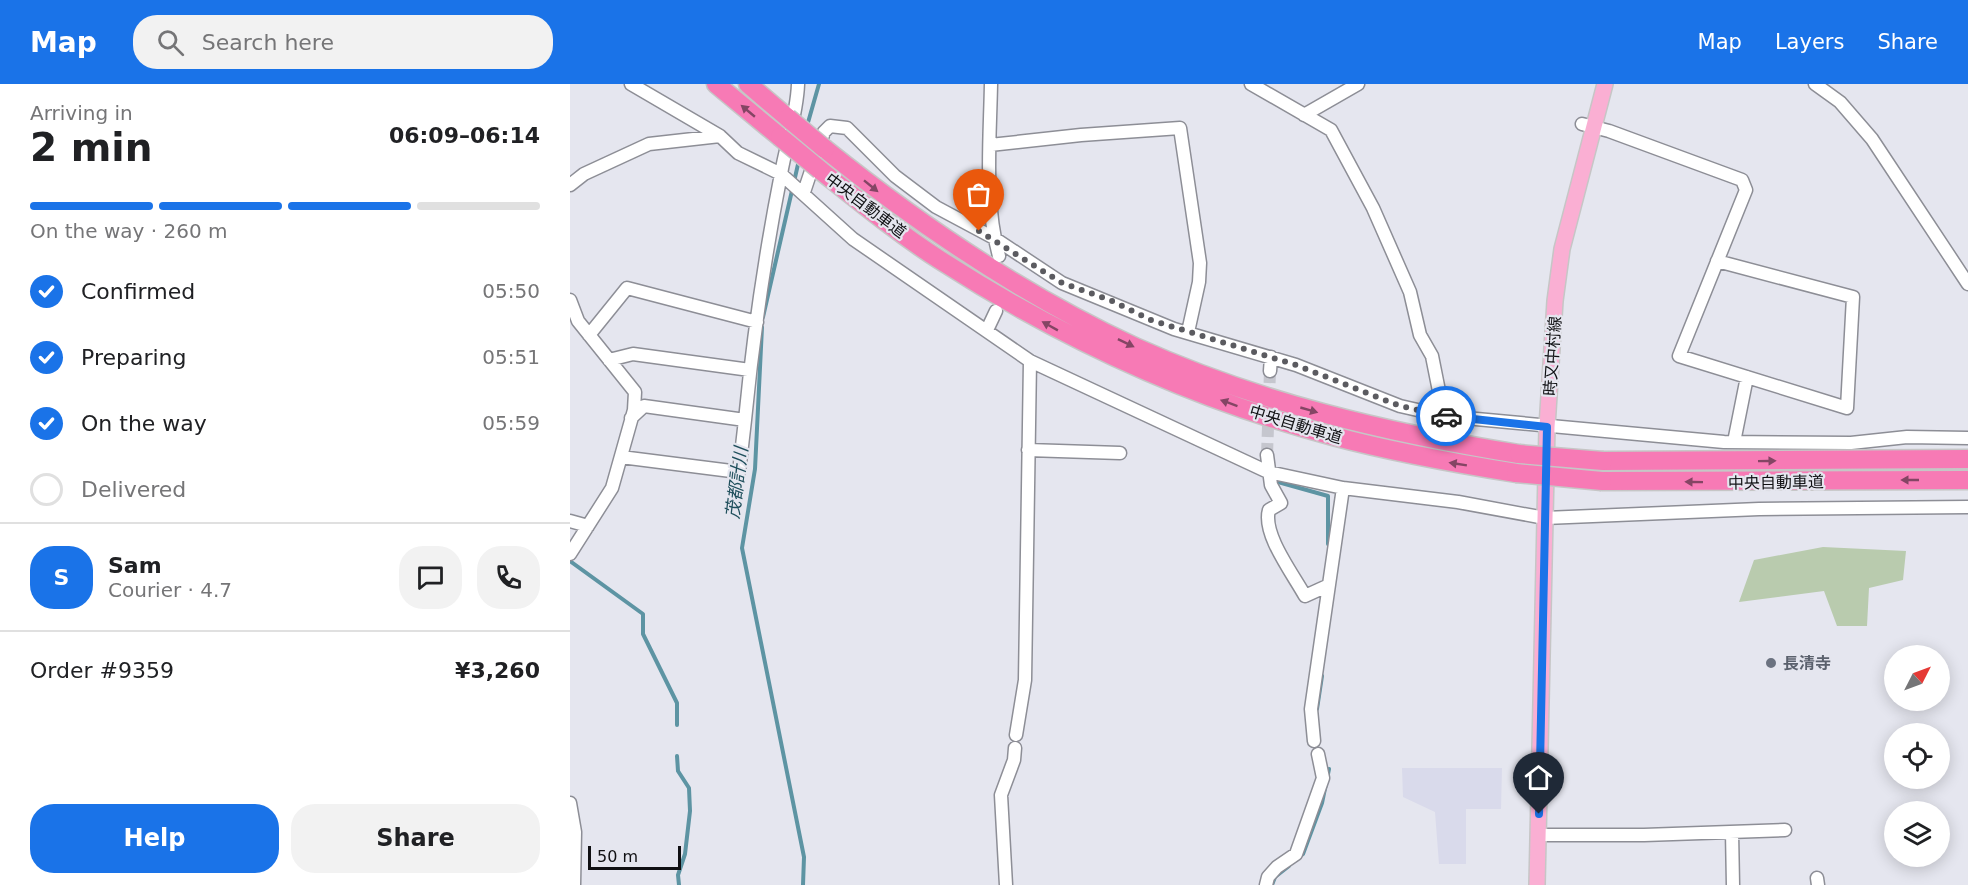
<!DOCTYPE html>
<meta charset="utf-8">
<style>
:root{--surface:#fff;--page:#f2f2f2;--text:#202124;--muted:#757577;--line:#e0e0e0;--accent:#1a73e8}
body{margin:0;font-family:"DejaVu Sans","Noto Sans JP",sans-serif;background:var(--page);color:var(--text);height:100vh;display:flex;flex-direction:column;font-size:22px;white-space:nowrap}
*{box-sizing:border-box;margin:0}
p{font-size:20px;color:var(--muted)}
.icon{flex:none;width:33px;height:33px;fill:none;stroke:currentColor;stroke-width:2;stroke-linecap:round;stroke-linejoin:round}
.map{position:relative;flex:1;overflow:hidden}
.details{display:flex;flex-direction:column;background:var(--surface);width:570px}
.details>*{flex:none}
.needle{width:39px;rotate:48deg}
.tools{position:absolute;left:1314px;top:561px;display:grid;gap:12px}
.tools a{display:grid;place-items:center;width:66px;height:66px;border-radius:50%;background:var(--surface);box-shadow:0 3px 15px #0003;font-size:30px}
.scale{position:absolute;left:18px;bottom:15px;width:93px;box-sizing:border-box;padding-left:6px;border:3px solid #101013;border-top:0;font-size:16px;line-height:21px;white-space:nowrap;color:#101013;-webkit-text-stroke:4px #e5e6ef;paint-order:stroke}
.pin{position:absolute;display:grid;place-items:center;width:51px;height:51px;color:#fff;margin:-62px -26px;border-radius:50% 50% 50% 0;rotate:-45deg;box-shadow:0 0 6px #0007}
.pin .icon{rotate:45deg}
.courier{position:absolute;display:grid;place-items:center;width:60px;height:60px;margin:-30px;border:4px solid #1a73e8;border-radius:50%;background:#fff;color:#222;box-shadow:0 2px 8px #0007}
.head em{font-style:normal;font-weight:700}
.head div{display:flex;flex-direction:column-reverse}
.head{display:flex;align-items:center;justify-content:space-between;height:102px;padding:0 30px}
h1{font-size:39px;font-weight:700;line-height:45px}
.bar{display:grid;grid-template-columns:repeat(4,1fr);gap:9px 6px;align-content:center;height:72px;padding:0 30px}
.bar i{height:8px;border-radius:4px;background:var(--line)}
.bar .selected{background:var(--accent)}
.bar p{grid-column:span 4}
.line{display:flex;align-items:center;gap:15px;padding:0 30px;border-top:2px solid var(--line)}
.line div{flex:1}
.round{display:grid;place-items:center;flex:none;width:63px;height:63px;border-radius:24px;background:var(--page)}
ol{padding:0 30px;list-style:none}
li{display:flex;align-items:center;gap:18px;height:66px}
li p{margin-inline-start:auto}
li .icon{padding:6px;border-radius:50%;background:var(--accent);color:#fff;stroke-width:4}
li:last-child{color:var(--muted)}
li i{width:33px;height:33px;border:3px solid var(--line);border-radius:50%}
.action{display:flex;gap:12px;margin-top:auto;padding:12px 30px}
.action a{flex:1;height:69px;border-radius:24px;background:var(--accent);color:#fff;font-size:24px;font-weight:700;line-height:69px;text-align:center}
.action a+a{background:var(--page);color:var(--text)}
header{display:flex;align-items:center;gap:36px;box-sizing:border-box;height:84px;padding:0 30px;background:var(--accent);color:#fff}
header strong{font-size:28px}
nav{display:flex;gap:33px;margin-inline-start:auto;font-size:21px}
.search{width:420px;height:54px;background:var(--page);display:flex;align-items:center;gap:15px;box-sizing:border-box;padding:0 21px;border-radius:24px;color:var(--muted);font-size:22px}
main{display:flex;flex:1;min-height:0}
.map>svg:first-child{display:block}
.built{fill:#d9daeb}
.green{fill:#b9cbae}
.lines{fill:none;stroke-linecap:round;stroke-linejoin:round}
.stream{stroke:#5d94a3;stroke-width:4}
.minor-tunnel{stroke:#c5c6ce;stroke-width:12;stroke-dasharray:12 6;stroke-linecap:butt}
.minor-casing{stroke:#8d8e96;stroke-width:15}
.major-casing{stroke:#c6c6c6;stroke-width:18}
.highway-casing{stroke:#c6c6c6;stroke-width:21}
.minor{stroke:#fff;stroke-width:12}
.major{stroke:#faafd3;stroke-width:15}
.highway{stroke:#f77ab5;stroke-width:18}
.highway-bridge-casing{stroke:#c6c6c6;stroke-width:21;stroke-linecap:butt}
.highway-bridge{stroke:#f77ab5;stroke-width:18}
.oneway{fill:#844564}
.done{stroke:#5b5b60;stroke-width:6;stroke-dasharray:0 10.8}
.route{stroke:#1a73e8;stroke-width:8}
.worship-dot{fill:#6b7280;stroke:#e5e6ef;stroke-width:2}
.labels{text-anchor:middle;stroke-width:4.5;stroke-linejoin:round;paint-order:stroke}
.street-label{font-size:16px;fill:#101013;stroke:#e5e6ef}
.worship-label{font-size:16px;font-weight:bold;fill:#5b616d;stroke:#e5e6ef;text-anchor:start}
.water-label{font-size:18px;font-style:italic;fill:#1f4f5c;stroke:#e5e6ef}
</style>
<header>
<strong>Map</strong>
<div class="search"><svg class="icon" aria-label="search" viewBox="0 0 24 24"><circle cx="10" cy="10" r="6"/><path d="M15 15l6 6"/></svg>Search here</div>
<nav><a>Map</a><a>Layers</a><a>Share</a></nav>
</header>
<main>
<section class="details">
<div class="head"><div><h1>2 min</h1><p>Arriving in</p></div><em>06:09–06:14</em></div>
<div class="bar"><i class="selected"></i><i class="selected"></i><i class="selected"></i><i></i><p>On the way · 260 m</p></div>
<ol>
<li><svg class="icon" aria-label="check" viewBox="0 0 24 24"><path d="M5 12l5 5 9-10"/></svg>Confirmed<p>05:50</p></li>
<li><svg class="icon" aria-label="check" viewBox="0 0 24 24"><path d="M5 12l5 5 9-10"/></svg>Preparing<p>05:51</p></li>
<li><svg class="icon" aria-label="check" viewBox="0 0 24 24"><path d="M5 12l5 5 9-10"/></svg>On the way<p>05:59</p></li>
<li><i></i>Delivered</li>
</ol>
<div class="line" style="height:108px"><b class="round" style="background:var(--accent);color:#fff">S</b><div><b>Sam</b><p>Courier · 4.7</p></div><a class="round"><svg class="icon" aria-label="chat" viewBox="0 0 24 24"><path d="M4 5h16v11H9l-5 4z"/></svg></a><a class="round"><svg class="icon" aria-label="phone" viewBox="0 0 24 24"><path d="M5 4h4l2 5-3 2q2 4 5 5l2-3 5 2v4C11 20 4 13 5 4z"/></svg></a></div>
<div class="line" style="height:78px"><div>Order #9359</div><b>¥3,260</b></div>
<div class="action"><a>Help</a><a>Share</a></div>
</section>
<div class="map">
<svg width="1398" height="801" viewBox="0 0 1398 801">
<rect width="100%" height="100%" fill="#e5e6ef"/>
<path class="built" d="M832,684H932L931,725H896V780H869L865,728L833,713Z"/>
<path class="green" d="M1253,463L1336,467L1333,496L1299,504L1297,542H1267L1254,507L1169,518L1184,476Z"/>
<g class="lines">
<path class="stream" d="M237,42L249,0
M193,233L229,76
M192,243L185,385L172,464L234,773L233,801
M708,398L758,412V460
M0,477L73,530V550L107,619V641
M747,625L752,592
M107,672L108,687L119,704L120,727L115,770L108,791L109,801
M729,773L733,770L752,719L759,685
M702,801L705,793L719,782"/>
<path class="minor-tunnel" d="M697,371L700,287"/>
<defs>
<path id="minor" d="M61,0L150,52L168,69L211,90L283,155L460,277L698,388L773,404L888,418L975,434L1189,425L1398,423
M421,0C420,56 414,118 429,172
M681,0L761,46L803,124L840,208L850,251L862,272L874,332
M1245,0L1270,18L1302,55L1398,200
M734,31L788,0
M1012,40L1039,47L1172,96L1176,106L1109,272L1277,324L1283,213L1147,177
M420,61L511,51L610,44L630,179L629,198L618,248
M0,101L14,90L79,60L150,52
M234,108L254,48L260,42L277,44L325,92L366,123L424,154L492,199L604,245L726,281L830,322L874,332L1154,358L1281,359L1337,353L1398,354
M0,216L8,237L65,308L64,326L42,404L0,470
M417,246L426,227
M19,251L57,204L187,238
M39,276L63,270L180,286
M700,287L701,273
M61,334L74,322L175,336C183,254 195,171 211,90C216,60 227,31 228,0
M1164,358L1177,293
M458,366L550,369
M697,371L701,401L711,419L699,426C692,450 723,490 735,512L757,502
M51,373L169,388L175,336
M0,437L18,442
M446,651L455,596L460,277
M744,657L741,625L773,404
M0,719L5,748L4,801
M1162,748L1163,801
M969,751H1074L1215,746
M1247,794L1248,801
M436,801L431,711L444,676L445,664
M696,801L698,793L707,783L726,770L753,694L748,670"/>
<path id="major" d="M967,801L977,343L985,217L992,165L1035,0"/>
<path id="highway" d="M146,0L210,53
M178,0L218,34
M255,65C351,142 453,211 565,263C687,318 817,349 949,370
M250,86C289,117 328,149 370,176C491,254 623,315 763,352C823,368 884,379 946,389
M1033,377L1398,375
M1032,397L1398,396"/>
</defs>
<use href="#minor" class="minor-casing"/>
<use href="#major" class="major-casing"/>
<use href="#highway" class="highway-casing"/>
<use href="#minor" class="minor"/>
<use href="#major" class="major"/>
<use href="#highway" class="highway"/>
<defs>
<path id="highway-bridge" d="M218,34L255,65
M210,53L250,86
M949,370L1033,377
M946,389L1032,397"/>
</defs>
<use href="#highway-bridge" class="highway-bridge-casing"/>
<use href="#highway-bridge" class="highway-bridge"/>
</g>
<defs><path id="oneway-solid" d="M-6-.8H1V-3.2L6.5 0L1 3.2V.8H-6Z" transform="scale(1.5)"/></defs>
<g class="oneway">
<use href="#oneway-solid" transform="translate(178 27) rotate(-140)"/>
<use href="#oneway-solid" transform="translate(301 102) rotate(39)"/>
<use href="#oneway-solid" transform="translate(480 242) rotate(-151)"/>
<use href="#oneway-solid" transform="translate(556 259) rotate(26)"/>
<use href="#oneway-solid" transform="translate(659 319) rotate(-160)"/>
<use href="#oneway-solid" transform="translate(739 326) rotate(16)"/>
<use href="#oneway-solid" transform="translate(1197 377) rotate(-1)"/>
<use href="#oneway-solid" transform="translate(888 380) rotate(-171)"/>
<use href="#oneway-solid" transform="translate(1340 396) rotate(180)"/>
<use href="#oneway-solid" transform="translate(1124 398) rotate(-179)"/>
</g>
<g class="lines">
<path class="done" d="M409,147L492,199L540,216L581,236L726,281L830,322L876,332"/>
<path class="route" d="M876,332L977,343L969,730"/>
</g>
<circle class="worship-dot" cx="1201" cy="579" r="6"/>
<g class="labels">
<g class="street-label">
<text transform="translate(296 121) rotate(37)" y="6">中央自動車道</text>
<text transform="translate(982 272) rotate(-86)" y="6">時又中村線</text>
<text transform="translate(726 340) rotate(17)" y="6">中央自動車道</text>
<text transform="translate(1206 398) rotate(-1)" y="6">中央自動車道</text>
</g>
<g class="worship-label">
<text x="1213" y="585">長清寺</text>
</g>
<g class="water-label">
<text transform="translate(167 399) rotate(-83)" y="6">茂都計川</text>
</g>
</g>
</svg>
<div class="tools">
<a><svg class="needle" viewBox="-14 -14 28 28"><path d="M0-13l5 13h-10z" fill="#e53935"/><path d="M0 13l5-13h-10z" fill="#757577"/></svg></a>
<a><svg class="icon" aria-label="locate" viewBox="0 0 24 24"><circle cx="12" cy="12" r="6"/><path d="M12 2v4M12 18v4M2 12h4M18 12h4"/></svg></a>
<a><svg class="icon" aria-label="layers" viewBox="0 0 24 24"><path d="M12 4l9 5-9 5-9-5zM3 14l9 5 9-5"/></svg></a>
</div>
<div class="scale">50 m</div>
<div class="pin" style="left:409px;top:147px;background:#ea580c"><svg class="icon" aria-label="bag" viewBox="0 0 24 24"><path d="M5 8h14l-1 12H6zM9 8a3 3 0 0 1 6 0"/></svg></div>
<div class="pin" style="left:969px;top:730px;background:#1f2937"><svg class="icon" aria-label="home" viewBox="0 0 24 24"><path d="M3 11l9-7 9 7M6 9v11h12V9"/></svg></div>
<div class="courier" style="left:876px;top:332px"><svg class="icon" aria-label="car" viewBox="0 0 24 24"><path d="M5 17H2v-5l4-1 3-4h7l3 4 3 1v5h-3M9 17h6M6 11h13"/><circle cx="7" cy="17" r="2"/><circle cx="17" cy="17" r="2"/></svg></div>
</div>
</main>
